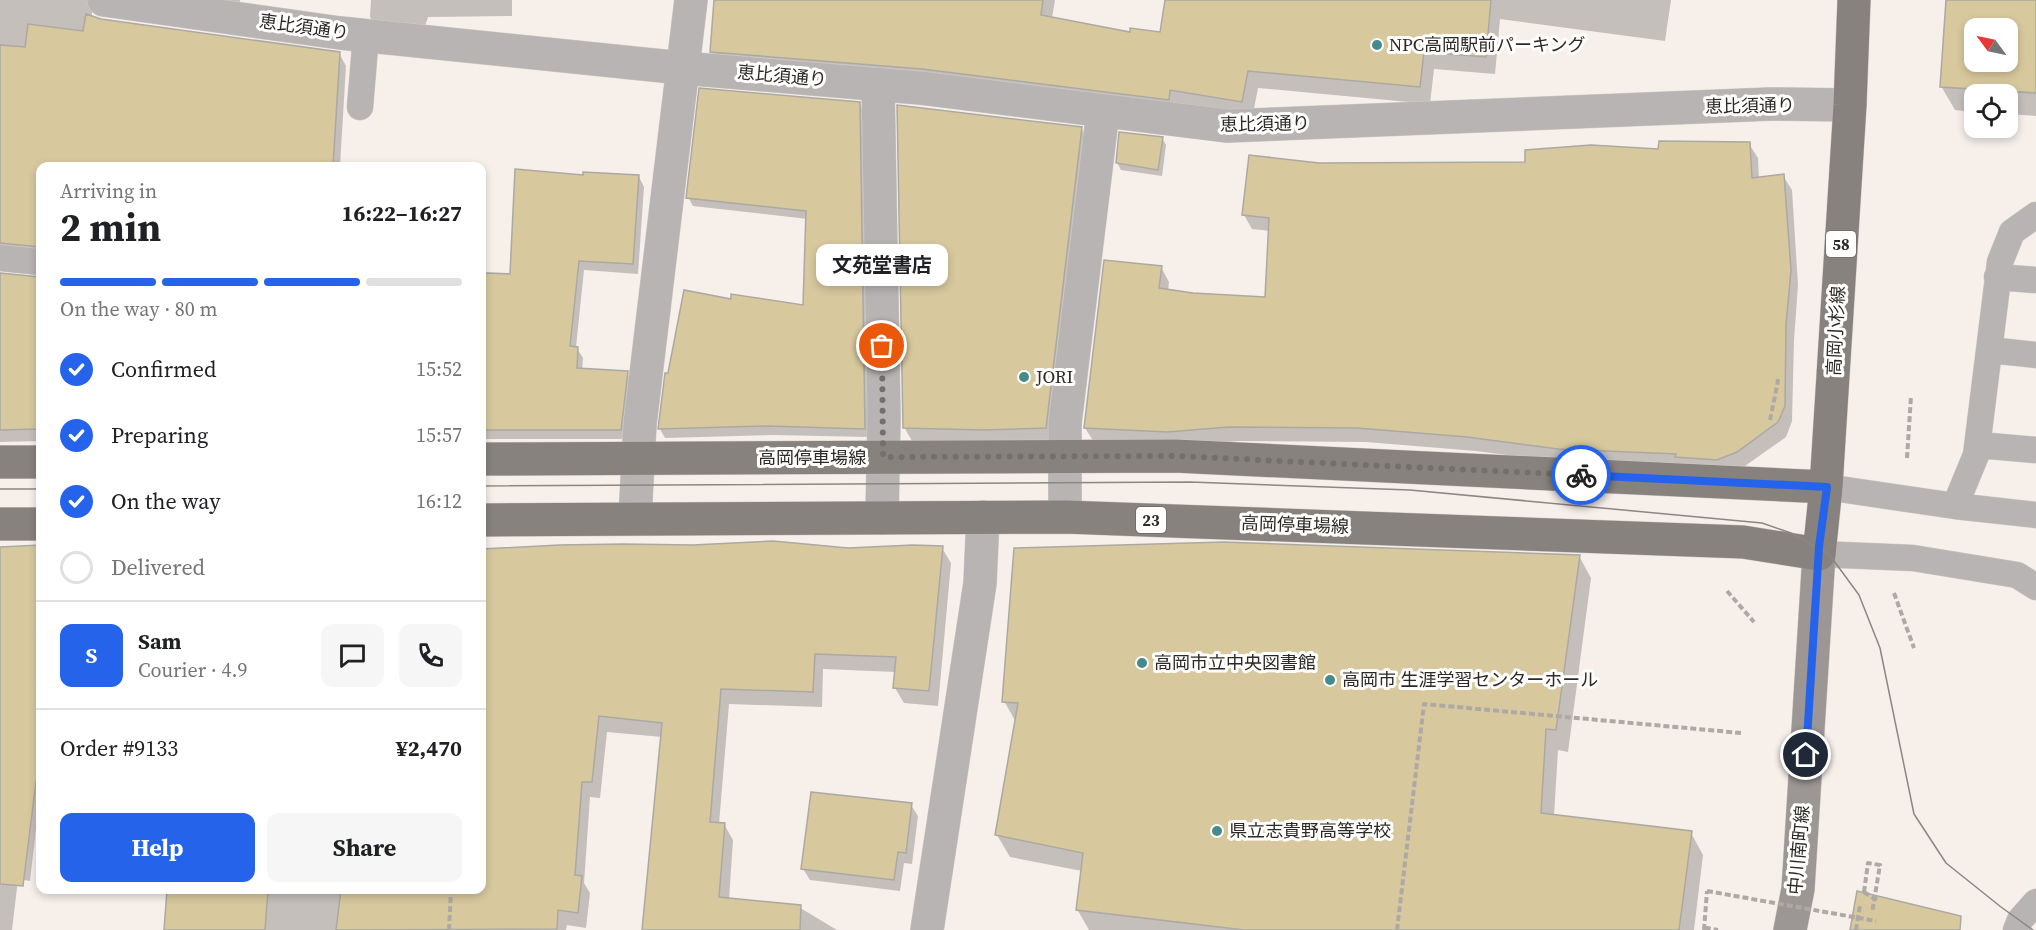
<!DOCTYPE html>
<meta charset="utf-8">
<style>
:root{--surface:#fff;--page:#f6f6f6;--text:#202124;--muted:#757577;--line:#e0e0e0;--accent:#2563eb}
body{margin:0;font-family:"Source Serif 4","Noto Sans JP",serif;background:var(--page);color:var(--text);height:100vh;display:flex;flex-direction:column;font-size:22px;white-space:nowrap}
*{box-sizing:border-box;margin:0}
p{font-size:20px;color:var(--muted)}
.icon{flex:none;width:33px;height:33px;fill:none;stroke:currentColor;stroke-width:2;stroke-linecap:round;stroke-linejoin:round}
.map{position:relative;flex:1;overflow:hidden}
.sheet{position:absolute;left:36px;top:162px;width:450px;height:732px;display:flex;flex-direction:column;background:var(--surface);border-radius:12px;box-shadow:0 3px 9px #0003}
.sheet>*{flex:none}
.needle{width:39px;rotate:303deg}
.buttons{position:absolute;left:1964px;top:18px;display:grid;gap:12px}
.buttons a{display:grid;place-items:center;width:54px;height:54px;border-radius:12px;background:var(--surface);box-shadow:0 3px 9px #0003;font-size:30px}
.pin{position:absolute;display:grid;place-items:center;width:51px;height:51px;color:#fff;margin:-26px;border:3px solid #fff;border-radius:50%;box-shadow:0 2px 6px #0007}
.courier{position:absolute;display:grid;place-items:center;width:60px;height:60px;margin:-30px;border:4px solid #2563eb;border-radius:50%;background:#fff;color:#222;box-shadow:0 2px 8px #0007}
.bubble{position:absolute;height:42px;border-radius:12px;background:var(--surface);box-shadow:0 3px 9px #0003;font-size:20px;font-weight:700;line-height:42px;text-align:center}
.summary em{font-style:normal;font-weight:700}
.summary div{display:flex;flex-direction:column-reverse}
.summary{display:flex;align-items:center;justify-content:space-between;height:102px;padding:0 24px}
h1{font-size:39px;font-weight:700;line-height:45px}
.bar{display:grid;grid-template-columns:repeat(4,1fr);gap:9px 6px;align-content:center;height:72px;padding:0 24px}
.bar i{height:8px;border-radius:4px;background:var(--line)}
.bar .on{background:var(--accent)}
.bar p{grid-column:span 4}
.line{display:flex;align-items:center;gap:15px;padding:0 24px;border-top:2px solid var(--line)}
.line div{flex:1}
.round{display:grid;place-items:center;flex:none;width:63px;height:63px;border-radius:12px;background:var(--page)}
ol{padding:0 24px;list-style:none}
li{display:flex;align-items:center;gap:18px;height:66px}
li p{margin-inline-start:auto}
li .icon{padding:6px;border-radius:50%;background:var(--accent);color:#fff;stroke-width:4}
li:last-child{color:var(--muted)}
li i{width:33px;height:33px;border:3px solid var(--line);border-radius:50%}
.button{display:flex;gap:12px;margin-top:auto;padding:12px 24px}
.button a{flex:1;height:69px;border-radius:12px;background:var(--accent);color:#fff;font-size:24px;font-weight:700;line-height:69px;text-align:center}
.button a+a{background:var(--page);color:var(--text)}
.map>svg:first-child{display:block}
.shadow{fill:#0003;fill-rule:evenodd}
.building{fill:#d7c89e;stroke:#aba9a2;stroke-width:1.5;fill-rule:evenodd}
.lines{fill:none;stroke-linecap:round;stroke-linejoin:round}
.service-casing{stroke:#d2ccc7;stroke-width:27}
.minor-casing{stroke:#d2ccc7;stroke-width:34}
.tertiary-casing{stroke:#d2ccc7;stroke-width:34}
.secondary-casing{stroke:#d2ccc7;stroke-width:34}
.primary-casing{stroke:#d2ccc7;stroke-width:34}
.path{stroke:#afa9a6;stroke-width:4;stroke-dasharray:6 3;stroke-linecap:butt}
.service{stroke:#b8b4b3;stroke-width:26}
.minor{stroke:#b8b4b3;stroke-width:33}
.tertiary{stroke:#b8b4b3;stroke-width:33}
.secondary{stroke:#9c9795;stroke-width:33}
.primary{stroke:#88827f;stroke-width:33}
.tram{stroke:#8b8783;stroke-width:1.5}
.path-bridge{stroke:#afa9a6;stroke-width:4;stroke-dasharray:6 3;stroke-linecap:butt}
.done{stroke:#736f6c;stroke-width:6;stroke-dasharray:0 10.8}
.route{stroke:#2563eb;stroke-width:8}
.poi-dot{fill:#448c8b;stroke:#fffefc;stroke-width:2}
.labels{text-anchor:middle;stroke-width:6;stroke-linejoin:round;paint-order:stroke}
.shield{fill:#fffefc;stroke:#6b6a68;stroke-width:1.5}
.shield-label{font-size:16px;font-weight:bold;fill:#2c2a28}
.street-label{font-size:18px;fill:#2c2a28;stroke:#fffefc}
.poi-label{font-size:18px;fill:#2c2a28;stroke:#fffefc;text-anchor:start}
</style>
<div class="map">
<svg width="2036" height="930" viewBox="0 0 2036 930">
<rect width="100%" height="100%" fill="#f6efea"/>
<path class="shadow" d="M0,0H97L92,11V16L101,20L339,53L346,66L340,166H40V258L0,257Z
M161,0H240L239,11Z
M371,0H512V16L428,17L422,35L378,31L370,17Z
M716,0H1055L1052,18L1131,33H1161L1167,0H1671L1665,41L1500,19L1495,74L1434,69L1430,104L1258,88L1252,119L721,69L711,51Z
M1948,0H2036V116L2007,114V94H1974V112L1955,110L1941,86ZM1974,28H2007V62H1974Z
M859,103L864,112L869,437L774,435L665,438L660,429L669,375L732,301L804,306L808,219L693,206L688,197Z
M1081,128L1089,142L1054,442L912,441L904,427Z
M1162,138L1166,145L1162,176L1121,170L1117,163Z
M1749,144L1758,158L1759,179L1783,176L1792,190L1798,285L1794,340L1792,421L1786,437L1745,466L1726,474L1567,463L1476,451L1366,442L1238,441L1176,446L1094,442L1085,428L1161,267L1169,282L1168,291L1267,299L1270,231L1252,229L1244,215L1319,164L1526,163Z
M584,177H639L644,187L638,274L584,270L576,347L583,358L582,370L627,372L632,382L626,439H482V272L512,273Z
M0,275L40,278V441L0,442Z
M623,545L848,549L942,548L951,563L938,706L904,703L895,688L896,672L823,669L822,707L729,704L719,824H724L733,840L729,900L797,906L837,930H644L662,737L607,732L600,798L590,797L584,883L590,893L586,928L567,925L566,930H165L168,890H482V550Z
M40,546V794L30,881L18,879L12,930H0V548Z
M1579,556L1591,578L1568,752L1558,750L1554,816L1691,833L1703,855L1694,930H1089L1077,909L1082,871L1010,857L997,835L1016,722L1004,701Z
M911,805L918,816L912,864L904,863L900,891L810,880L803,869Z"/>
<path class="building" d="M714,0H1043L1041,15L1130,32V28L1160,32L1165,0H1491L1486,57L1424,52L1420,87L1248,71L1242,102L1170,90L1169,100L922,69L710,52Z
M1946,0H2036V93L1940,87ZM1974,28H2007V62H1974Z
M86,14L101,19L340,52L333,166H40V247L0,243V45L25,47L28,24L83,31Z
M699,88L860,102L865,429L768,426L658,429L665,373H668L684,290L731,299V294L803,305L806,211L686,198Z
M897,105L1082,127L1046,428L984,430L903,428Z
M1119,132L1163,137L1158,170L1116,163Z
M1659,141L1750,142L1752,178L1784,174L1791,270L1786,325L1785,406L1778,422L1737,452L1717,460L1675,457L1676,454L1558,449L1467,437L1357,428L1229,427L1167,432L1084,428L1104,260L1162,266L1159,288L1193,293L1265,297L1269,218L1242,215L1249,155L1319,163L1525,162V150L1591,145L1658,149Z
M515,169L583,175V172L639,175L633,264L579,261L570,346L578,347L577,368L628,371L621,430H482V273L510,274Z
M0,273L40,277V429L0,430Z
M773,541L848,548L913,545L943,546L929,691L893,688L896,657L815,654L813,692L721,689L710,822L725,823L719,897L801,905L800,930H642L662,723L599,716L592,782H582L575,875L582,876L578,913L558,910L557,929L336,930L341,890H482V549L559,545L623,544L693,545Z
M1224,542L1580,555L1556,730L1546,729L1541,813L1692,831L1679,930H1244L1076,910L1083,853L995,835L1018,703L1002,702L1014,548Z
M40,545V782H36L23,886L0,884V547Z
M811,792L912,803L906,853L898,852L894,880L801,869Z
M167,890H268L265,930H164Z
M1857,891L1961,916L1960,930H1850Z"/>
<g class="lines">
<defs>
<path id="service" d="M360,107L366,35
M0,258L40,262
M1997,277L2036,280
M1989,350L2036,355
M1978,445L2036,450
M1826,487L1955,506L2036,515
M1955,506L1976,455L2000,262L2012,232L2036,215
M1819,554L1913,558L2017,575L2036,587
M2016,930L2020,920L2036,902"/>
<path id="minor" d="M104,0L340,33L682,68L920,88L1227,126L1771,104L1850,105
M878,84L884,417L882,518
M1065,517V423L1103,111
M635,518L640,424L691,0"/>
<path id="tertiary" d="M927,930L980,583L983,517"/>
<path id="secondary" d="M1790,930L1798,889L1819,554"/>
<path id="primary" d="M482,459L1175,456L1826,487
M0,462H40
M482,520L1065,517L1743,542L1819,554L1826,487L1850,105L1854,0
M0,524H40"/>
</defs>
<use href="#service" class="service-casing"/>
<use href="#minor" class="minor-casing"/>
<use href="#tertiary" class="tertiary-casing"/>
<use href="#secondary" class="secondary-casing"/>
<use href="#primary" class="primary-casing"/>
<path class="path" d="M1770,420L1778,381H1774
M1907,458L1911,396
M1727,591L1754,622
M1894,593L1914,648
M1864,892L1868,863L1880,865L1872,913
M449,930L451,890
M1397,930L1424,704L1741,733
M1704,930L1707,891
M1706,930L1707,928L1718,930
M1856,930L1860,905"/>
<use href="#service" class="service"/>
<use href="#minor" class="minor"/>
<use href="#tertiary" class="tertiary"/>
<use href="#secondary" class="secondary"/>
<use href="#primary" class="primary"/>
<path class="tram" d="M482,486L1190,482L1410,490L1762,523L1791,533L1829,554L1859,595L1880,648L1914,814L1946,863L2001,907L2033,930
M0,489H40"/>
<path class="path-bridge" d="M1707,891L1876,921
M1864,892L1878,901"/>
</g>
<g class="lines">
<path class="done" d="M882,346L883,457L1175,456L1581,475"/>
<path class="route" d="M1581,475L1827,487L1819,547L1806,755"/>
</g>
<g class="poi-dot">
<circle cx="1377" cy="45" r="6"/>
<circle cx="1024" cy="377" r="6"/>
<circle cx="1142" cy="663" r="6"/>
<circle cx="1330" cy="680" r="6"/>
<circle cx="1217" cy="831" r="6"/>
</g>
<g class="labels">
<g class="shield">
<rect x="1826" y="231" width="30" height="26" rx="4.5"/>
<rect x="1136" y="507" width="30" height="26" rx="4.5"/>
</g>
<g class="shield-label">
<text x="1841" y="250">58</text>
<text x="1151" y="526">23</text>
</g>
<g class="street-label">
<text transform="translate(304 27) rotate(8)" y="6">恵比須通り</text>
<text transform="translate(782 76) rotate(5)" y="6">恵比須通り</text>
<text transform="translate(1750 106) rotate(-1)" y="6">恵比須通り</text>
<text transform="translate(1265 124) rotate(-1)" y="6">恵比須通り</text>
<text transform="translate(1836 331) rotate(-87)" y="6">高岡小杉線</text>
<text x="812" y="464">高岡停車場線</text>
<text transform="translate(1295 525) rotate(2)" y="6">高岡停車場線</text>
<text transform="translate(1799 850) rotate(-85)" y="6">中川南町線</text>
</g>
<g class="poi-label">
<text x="1389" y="51">NPC高岡駅前パーキング</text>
<text x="1036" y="383">JORI</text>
<text x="1154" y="669">高岡市立中央図書館</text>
<text x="1342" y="686">高岡市 生涯学習センターホール</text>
<text x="1229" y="837">県立志貴野高等学校</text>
</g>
</g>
</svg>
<div class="buttons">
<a><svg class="needle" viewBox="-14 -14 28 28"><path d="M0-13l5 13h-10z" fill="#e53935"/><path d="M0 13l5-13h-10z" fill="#757577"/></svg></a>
<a><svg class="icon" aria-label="locate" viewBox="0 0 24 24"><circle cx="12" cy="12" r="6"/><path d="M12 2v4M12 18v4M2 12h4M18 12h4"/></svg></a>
</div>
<div class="pin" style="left:882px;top:346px;background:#ea580c"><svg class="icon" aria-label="bag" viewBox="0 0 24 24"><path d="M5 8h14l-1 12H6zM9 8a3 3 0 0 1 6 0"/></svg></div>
<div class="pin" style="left:1806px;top:755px;background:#1f2937"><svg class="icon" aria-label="home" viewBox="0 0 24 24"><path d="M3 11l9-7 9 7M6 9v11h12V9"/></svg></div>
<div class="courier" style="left:1581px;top:475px"><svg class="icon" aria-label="bike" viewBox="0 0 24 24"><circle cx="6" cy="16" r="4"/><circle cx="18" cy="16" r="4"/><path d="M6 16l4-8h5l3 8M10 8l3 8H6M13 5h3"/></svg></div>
<div class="bubble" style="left:816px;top:244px;width:132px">文苑堂書店</div>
<section class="sheet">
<div class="summary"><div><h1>2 min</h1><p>Arriving in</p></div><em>16:22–16:27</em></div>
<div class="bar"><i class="on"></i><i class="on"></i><i class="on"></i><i></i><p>On the way · 80 m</p></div>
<ol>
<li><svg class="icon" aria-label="check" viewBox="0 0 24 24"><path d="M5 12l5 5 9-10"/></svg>Confirmed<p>15:52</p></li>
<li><svg class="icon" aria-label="check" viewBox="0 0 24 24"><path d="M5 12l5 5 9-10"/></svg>Preparing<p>15:57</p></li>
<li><svg class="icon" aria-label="check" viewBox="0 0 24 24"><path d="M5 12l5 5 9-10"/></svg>On the way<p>16:12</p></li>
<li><i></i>Delivered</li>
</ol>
<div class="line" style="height:108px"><b class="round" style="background:var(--accent);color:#fff">S</b><div><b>Sam</b><p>Courier · 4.9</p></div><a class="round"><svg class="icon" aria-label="chat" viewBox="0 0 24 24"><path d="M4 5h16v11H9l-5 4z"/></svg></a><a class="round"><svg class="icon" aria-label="phone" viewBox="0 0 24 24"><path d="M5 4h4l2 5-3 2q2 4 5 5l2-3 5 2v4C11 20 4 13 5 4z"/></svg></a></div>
<div class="line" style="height:78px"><div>Order #9133</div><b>¥2,470</b></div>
<div class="button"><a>Help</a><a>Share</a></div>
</section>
</div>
